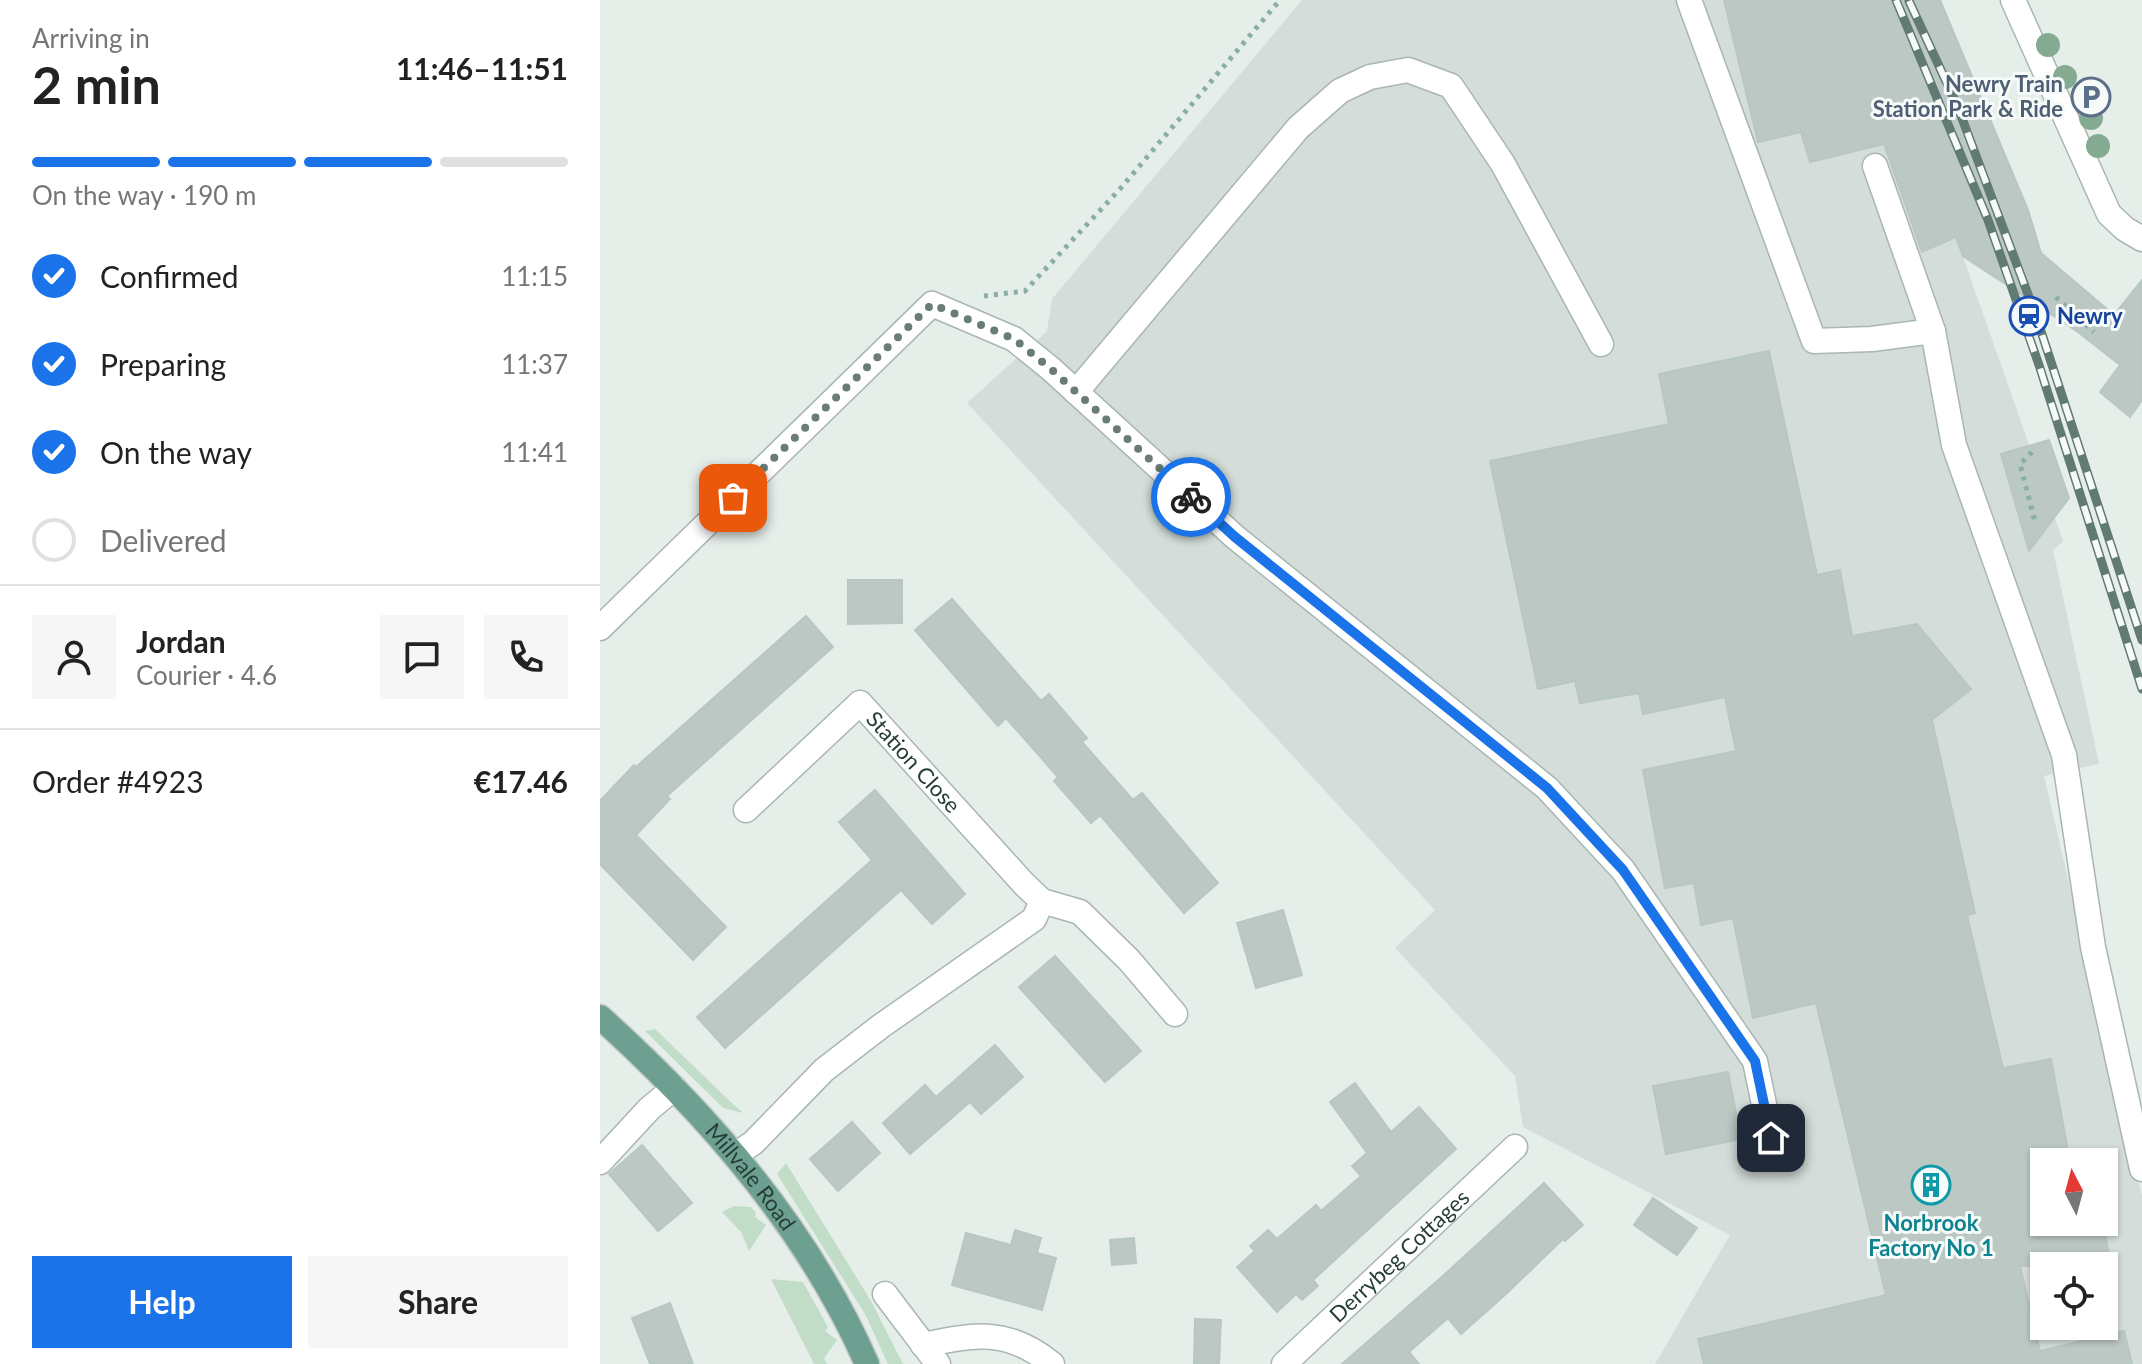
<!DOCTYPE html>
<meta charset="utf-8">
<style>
:root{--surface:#fff;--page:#f6f6f6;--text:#222;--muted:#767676;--line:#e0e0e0;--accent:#1a73e8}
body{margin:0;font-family:Lato,sans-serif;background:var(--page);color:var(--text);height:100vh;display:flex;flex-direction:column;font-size:30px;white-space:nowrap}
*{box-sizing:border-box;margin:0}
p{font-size:26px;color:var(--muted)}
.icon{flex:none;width:44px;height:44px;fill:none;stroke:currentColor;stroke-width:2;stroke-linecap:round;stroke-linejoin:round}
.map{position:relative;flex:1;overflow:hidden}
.side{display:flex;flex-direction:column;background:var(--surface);width:600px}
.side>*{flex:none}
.needle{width:52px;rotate:354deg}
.tools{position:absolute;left:1430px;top:1148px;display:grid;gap:16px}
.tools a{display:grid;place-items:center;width:88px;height:88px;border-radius:0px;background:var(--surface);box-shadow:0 2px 6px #0004;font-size:40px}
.pin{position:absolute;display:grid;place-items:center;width:68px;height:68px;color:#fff;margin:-34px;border-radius:16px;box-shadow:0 4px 12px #0006}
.courier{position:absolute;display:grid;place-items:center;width:80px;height:80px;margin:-40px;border:6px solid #1a73e8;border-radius:50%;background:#fff;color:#222;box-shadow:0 2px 10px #0007}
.overview em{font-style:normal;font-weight:700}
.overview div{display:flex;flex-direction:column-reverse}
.overview{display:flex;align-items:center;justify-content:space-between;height:136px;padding:0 32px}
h1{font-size:52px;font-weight:700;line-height:60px}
.bar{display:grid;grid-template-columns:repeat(4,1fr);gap:12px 8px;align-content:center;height:96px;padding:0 32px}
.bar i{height:10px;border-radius:6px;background:var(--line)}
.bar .current{background:var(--accent)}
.bar p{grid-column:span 4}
.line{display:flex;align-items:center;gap:20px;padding:0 32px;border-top:2px solid var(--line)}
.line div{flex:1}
.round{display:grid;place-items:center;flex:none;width:84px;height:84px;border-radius:0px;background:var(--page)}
ol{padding:0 32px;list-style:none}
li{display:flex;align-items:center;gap:24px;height:88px}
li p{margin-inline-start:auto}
li .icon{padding:8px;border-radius:50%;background:var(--accent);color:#fff;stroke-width:4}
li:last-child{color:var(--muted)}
li i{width:44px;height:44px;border:4px solid var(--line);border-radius:50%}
.action{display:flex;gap:16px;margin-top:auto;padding:16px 32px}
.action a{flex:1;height:92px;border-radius:0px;background:var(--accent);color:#fff;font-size:32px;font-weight:700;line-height:92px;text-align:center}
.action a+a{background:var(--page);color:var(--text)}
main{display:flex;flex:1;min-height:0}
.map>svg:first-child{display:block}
.built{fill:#d4ddd9;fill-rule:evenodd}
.green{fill:#c1ddc8}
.building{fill:#bbc8c3;stroke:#b8c7c1;stroke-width:2}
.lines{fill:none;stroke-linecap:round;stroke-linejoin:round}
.minor-casing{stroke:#a9b6b1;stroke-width:27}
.major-casing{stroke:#c2c9c7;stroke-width:27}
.path{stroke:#89afa2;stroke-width:5;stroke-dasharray:4 6;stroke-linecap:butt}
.minor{stroke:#fff;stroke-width:24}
.major{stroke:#6ea092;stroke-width:24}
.rail-casing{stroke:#617a73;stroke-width:9}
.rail{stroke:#f6faf8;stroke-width:6;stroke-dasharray:18;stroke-linecap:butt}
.tree{fill:#84aa92}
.done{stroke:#697c76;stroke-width:8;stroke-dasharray:0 14.4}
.route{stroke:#1a73e8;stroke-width:10}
.labels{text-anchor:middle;stroke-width:6;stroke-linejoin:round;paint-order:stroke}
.service-label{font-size:22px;font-weight:bold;fill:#4e5e75;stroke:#f6faf8;text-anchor:end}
.transit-label{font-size:22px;font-weight:bold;fill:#164399;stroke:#f6faf8;text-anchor:start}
.street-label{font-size:22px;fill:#263e37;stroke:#f6faf8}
.culture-label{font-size:22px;font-weight:bold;fill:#0d838f;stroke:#f6faf8}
</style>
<main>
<section class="side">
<div class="overview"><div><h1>2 min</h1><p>Arriving in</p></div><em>11:46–11:51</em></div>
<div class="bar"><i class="current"></i><i class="current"></i><i class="current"></i><i></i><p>On the way · 190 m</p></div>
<ol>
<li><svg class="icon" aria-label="check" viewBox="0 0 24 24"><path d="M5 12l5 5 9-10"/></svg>Confirmed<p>11:15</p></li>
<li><svg class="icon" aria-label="check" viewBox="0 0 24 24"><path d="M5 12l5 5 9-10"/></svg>Preparing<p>11:37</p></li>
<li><svg class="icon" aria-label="check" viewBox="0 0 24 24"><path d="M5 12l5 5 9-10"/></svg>On the way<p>11:41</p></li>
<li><i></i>Delivered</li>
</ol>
<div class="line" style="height:144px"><a class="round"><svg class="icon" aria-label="person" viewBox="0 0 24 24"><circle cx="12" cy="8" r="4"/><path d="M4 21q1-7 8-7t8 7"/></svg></a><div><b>Jordan</b><p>Courier · 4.6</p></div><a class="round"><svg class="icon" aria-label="chat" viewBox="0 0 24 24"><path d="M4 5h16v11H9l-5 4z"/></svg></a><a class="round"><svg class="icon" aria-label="phone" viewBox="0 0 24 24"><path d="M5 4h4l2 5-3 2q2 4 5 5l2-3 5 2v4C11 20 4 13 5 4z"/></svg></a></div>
<div class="line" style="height:104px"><div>Order #4923</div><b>€17.46</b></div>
<div class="action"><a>Help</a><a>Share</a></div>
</section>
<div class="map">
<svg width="1542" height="1364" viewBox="0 0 1542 1364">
<rect width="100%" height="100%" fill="#e6eeea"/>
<path class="built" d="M702,0H1258L1356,237L1463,541L1453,550L1499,764L1444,776L1542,1196V1364H1055L1130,1235L923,1127L915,1076L795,948L835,910L367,403L447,331L452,299ZM1444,1162H1504V1222H1444ZM1444,1266H1504V1326H1444Z"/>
<path class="green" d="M55,1029L135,1106L143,1113L123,1108L45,1031Z
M186,1163L271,1301L303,1364H288L265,1314L177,1174Z
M134,1206L151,1207L156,1213L155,1217L166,1225L149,1251L141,1232L122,1212Z
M171,1279L203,1282L228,1327L225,1331L237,1340L224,1358L227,1364H214Z"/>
<path class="building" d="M1124,0H1340L1428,210L1441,253L1514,315L1542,280V400L1530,417L1500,392L1520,365L1478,332L1363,256L1356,237L1322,252L1284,144L1210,162L1201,132L1158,142Z
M1169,351L1217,575L1240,570L1252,636L1317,624L1371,689L1332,720L1375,913L1367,915L1403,1068L1451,1059L1470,1162H1444V1222H1503L1511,1266H1420L1440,1351L1524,1331L1532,1364H1104L1098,1339L1286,1295L1216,1003L1153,1018L1133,918L1101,925L1094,883L1065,888L1043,770L1136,751L1125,697L1043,714L1039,693L980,703L975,681L938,689L890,461L1069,424L1059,374Z
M1449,440L1469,498L1429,551L1401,454Z
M248,580H302V623L248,624Z
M352,599L441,701L449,694L487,738L482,742L533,800L542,793L618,883L584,913L500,815L491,823L454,781L458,777L406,718L398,726L315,630Z
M206,616L233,647L67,796L70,799L36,835L126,927L93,960L0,864V801L34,765L36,767Z
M275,790L365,894L332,924L301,890L125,1048L97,1017L272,860L239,822Z
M683,910L702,975L656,988L637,923Z
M455,956L541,1051L505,1082L419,987Z
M395,1045L423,1077L381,1114L370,1102L310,1154L283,1123L325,1085L336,1097Z
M1128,1072L1141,1139L1066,1154L1053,1086Z
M755,1083L791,1132L819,1107L856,1149L713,1280L718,1286L702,1300L696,1294L677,1312L637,1267L655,1251L650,1246L668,1230L677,1239L716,1205L721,1211L761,1176L752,1166L767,1153L730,1102Z
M252,1122L280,1153L238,1191L210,1159Z
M42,1145L92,1203L58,1231L9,1174Z
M944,1183L983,1225L965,1241L963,1239L906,1294L861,1334L848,1318L809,1352L819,1364H742L844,1275Z
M1053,1198L1097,1228L1077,1255L1034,1225Z
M415,1230L441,1238L437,1253L456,1258L442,1310L352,1285L366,1233L411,1245Z
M534,1238L536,1263L512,1265L510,1240Z
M70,1303L93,1364H50L32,1318Z
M595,1319L621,1320L619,1364H594Z"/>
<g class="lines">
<defs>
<g id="minor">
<path d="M1089,0L1214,341L1272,339L1333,331"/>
<path d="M1413,0L1509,214L1525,229L1542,239"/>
<path d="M1275,166L1333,331L1354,445L1464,755L1493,947L1542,1169"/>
<path d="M476,392L698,128L740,91L770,77L808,70L851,86L903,164L1001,344"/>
<path d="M0,628L332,304L414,339L451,369L635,537L947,788L1023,870L1155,1061L1171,1138"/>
<path id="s1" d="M146,810L260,703L424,884L442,901L480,912L529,960L575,1014"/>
<path d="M135,1155L153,1143L224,1070L281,1026L434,919L442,901"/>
<path d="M0,1162L49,1109L74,1088"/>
<path d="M285,1294L338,1364"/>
<path d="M323,1345C375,1334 408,1328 452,1364"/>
<path id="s2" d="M684,1364L915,1147"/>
</g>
<g id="major">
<path id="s3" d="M0,1017C109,1115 208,1229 267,1364"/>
</g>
</defs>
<use href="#minor" class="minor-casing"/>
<use href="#major" class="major-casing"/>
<path class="path" d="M384,296L425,291L520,189L680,0
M1456,297L1494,332
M1432,452L1420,464L1435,522"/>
<use href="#minor" class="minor"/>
<use href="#major" class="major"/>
<defs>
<path id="rail" d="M1296,0L1388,220L1439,365L1542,689
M1309,1L1357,105L1435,313L1542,640"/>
</defs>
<use href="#rail" class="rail-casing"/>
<use href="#rail" class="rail"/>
</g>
<g class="tree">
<circle cx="1448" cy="45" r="12"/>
<circle cx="1465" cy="77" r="12"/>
<circle cx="1491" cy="118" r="12"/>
<circle cx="1498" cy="146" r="12"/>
</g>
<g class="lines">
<path class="done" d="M133,498L332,304L414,339L451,369L591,497"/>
<path class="route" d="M591,497L635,537L947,788L1023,870L1155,1061L1171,1138"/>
</g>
<defs>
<symbol id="parking-ring" viewBox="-11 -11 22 22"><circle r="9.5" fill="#f6faf8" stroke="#5c6f8a" stroke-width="1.5"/><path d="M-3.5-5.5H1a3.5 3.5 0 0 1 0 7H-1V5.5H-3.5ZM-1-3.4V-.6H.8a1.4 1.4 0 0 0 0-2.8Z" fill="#5c6f8a"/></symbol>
<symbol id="station-ring" viewBox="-11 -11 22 22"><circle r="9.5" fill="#f6faf8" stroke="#1a4fb4" stroke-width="1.5"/><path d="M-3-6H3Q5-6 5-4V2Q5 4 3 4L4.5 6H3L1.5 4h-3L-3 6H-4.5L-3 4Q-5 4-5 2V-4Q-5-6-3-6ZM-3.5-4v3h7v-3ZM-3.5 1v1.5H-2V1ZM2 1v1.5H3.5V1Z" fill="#1a4fb4"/></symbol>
<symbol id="building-ring" viewBox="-11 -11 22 22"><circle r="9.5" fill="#f6faf8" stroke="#0f9aa8" stroke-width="1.5"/><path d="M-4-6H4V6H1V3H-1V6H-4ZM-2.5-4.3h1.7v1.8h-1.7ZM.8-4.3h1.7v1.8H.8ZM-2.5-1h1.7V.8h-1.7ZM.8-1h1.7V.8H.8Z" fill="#0f9aa8"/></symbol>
</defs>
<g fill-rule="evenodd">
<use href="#parking-ring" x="1469" y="75" width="44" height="44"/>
<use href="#station-ring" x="1407" y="294" width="44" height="44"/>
<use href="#building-ring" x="1309" y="1163" width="44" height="44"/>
</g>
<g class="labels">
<g class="service-label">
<text x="1463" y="92">Newry Train<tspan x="1463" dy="25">Station Park &amp; Ride</tspan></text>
</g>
<g class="transit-label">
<text x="1457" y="324">Newry</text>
</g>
<g class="street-label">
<text dy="8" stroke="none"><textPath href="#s1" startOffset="236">Station Close</textPath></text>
<text dy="8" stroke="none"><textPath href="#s3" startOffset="220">Millvale Road</textPath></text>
<text dy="8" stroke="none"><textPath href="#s2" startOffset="158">Derrybeg Cottages</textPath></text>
</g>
<g class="culture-label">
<text x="1331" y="1231">Norbrook<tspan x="1331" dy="25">Factory No 1</tspan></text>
</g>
</g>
</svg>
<div class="tools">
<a><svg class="needle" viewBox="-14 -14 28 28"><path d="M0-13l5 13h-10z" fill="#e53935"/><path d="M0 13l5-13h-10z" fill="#767676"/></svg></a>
<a><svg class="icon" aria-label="locate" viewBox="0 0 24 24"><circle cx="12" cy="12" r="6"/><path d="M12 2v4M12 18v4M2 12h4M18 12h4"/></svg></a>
</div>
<div class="pin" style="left:133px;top:498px;background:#ea580c"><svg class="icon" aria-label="bag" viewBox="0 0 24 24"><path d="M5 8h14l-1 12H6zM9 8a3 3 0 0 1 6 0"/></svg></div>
<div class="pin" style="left:1171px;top:1138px;background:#1f2937"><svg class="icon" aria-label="home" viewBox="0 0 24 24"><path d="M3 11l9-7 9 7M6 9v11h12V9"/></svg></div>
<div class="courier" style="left:591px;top:497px"><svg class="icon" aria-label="bike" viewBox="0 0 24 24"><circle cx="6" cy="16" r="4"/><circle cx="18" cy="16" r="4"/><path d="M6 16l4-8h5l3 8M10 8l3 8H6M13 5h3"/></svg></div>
</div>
</main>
